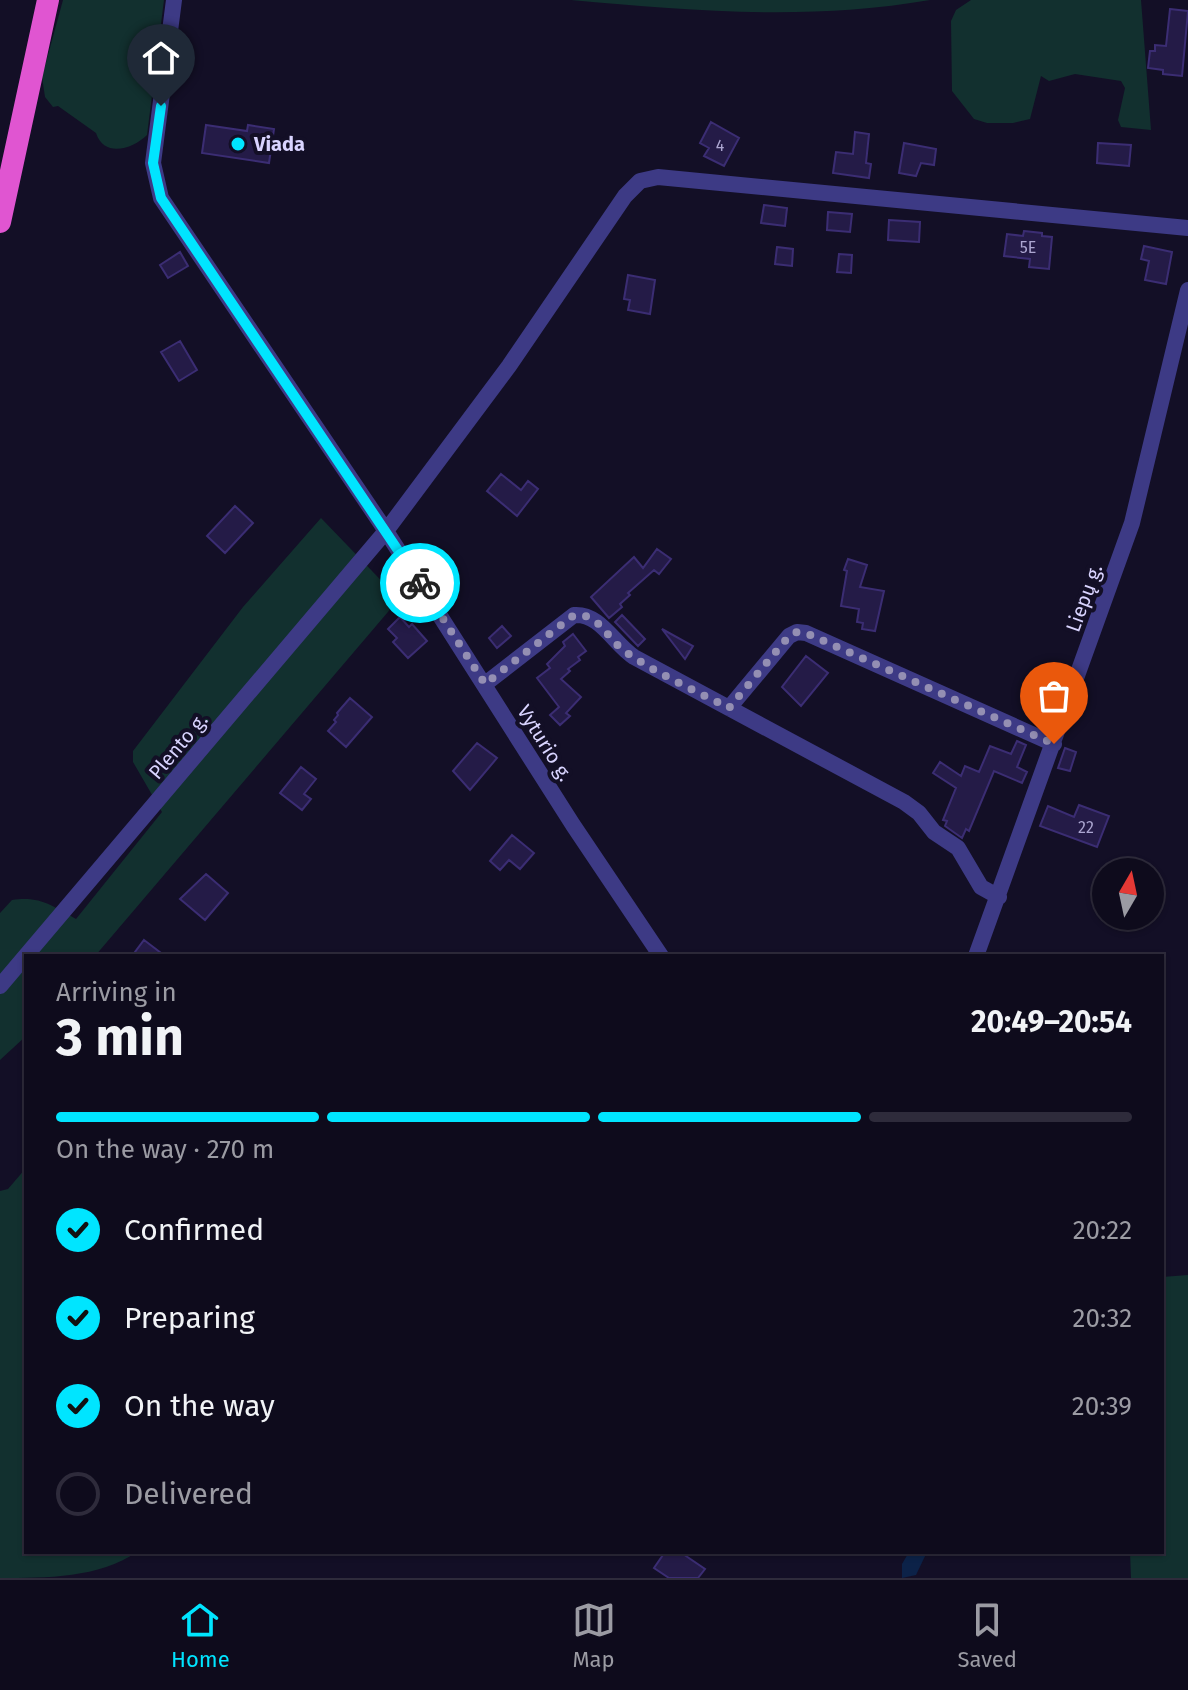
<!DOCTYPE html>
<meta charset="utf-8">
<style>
:root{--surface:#0e0b1c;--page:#1c1929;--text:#f1f3f6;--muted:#9b9ba3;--line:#2e2b3b;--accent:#00e5ff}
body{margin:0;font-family:"Fira Sans",sans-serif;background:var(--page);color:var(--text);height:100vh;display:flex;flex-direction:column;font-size:30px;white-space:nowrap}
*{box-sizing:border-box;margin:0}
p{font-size:26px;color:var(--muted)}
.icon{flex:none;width:44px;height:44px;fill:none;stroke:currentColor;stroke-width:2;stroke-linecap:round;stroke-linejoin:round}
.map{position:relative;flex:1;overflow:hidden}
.panel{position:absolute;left:24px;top:954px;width:1140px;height:600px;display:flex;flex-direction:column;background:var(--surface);border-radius:0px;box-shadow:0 2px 6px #0004,0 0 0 2px var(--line)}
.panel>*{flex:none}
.needle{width:52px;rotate:9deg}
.fabs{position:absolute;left:1092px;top:858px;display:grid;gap:16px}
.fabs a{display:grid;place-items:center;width:72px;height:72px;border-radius:50%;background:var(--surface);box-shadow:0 2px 6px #0004,0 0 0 2px var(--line);font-size:40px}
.pin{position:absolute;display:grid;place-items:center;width:68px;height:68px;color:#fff;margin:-82px -34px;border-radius:50% 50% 50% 0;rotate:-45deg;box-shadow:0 0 8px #0007}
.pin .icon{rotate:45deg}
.courier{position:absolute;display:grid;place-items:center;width:80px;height:80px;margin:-40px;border:6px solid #00e5ff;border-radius:50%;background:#fff;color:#222;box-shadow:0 2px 10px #0007}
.overview em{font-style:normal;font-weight:700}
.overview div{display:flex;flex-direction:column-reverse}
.overview{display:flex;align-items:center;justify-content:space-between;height:136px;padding:0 32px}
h1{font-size:52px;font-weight:700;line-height:60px}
.bar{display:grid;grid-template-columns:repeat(4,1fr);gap:12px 8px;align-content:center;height:96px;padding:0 32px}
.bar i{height:10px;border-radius:6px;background:var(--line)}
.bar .current{background:var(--accent)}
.bar p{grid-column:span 4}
ol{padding:0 32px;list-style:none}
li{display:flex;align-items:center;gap:24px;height:88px}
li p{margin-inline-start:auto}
li .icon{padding:8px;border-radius:50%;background:var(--accent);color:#111;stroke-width:4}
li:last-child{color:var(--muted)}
li i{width:44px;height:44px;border:4px solid var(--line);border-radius:50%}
.tabs{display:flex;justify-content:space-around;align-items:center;height:112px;border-top:2px solid var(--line);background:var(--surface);font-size:22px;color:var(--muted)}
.tabs a{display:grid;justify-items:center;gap:4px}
.tabs .current{color:var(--accent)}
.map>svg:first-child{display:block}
.green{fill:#12302f}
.water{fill:#0c2248}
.building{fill:#241b47;stroke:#3b2d73;stroke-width:2}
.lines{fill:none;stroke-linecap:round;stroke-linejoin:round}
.minor{stroke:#3d3a85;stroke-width:16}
.trunk{stroke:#e055d1;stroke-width:22}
.done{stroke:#948fb3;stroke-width:8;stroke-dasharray:0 14.4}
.route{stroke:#00e5ff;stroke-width:10}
.poi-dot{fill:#00e5ff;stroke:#130f26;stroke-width:3}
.labels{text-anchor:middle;stroke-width:8;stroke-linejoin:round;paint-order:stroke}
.number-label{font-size:16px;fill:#aca6d1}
.poi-label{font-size:20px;font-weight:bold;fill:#d9d4ff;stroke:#130f26;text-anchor:start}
.street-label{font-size:20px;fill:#d9d4ff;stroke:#130f26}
</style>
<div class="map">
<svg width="1188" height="1578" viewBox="0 0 1188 1578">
<rect width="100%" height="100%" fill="#130f26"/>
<path class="green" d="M63,0H164L147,135C133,149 104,158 96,133L58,106L53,107L45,97L42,77Z
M571,0H930C809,21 692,11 571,0Z
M971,0H1141L1151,130L1121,127L1118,120L1125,88L1121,81L1075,74L1049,81L1041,76L1030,119L1013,123H987L974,119L952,91L951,21L956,10Z
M321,518L399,599L95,956H26V1036L0,1060V913L12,900C42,896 51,906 76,919L162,812L133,762V751L243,607Z
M26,1168V1552H137C99,1578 47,1578 0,1578V1191L8,1189Z
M1188,1275V1578H1131L1130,1552H1162V1277Z"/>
<path class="water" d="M909,1552H927L916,1575L902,1578V1564Z"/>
<path class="building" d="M1170,9L1188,11L1182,76L1163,74V70L1148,68L1150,51H1155V45L1166,46Z
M711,122L739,138L724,166L704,156L709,148L700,143Z
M206,125L247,131L248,125L274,129L269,163L202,153Z
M855,132L869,134L866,163L871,164L869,178L833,173L836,152L853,154Z
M904,143L936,149L934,165L921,163L916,176L899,173Z
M1098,143L1131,145L1129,166L1097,163Z
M764,205L787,208L785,226L761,223Z
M828,212L852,214L850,232L827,230Z
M889,220L920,222L919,242L888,240Z
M1024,231L1042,233V236L1052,237L1049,269L1029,267L1030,259L1004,256L1007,234L1023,236Z
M1144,246L1172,252L1166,284L1145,280L1149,261L1141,259Z
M777,247L793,249L792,266L775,264Z
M180,252L188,266L168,278L160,265Z
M839,254L852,255L851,273L837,272Z
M628,275L655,280L650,314L628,310L630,300L624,299Z
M180,341L197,370L179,381L161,352Z
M501,474L521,490L528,481L538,489L517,516L487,491Z
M235,506L253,523L225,553L207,536Z
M657,549L671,559L659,574L654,570L628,593L630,595L620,604L622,607L609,618L591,597L634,557L643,568Z
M848,559L867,565L860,587L884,591L875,631L862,629L863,623L857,622L859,609L841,606L847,571L844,570Z
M622,615L645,639L638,646L615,622Z
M400,617L409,627L412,624L427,641L408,658L393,642L397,638L388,629Z
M502,626L511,636L497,648L489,638Z
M662,629L693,646L685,659Z
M573,634L586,651L578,657L580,660L568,669L570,671L561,679L581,697L566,713L570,716L560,725L550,715L559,707L537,678L550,668L547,664L565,646L563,642Z
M806,656L828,673L801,706L782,687Z
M350,698L372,717L346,747L328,731L336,722L334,720L338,715L337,713Z
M1017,741L1026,745L1017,767L1027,772L1022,783L994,771L969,831L966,829L962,838L945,826L947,821L943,820L956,788L933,773L940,762L961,776L965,766L979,772L990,746L1011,754Z
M477,743L497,758L470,790L453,771Z
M1065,748L1076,752L1070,771L1058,768Z
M301,767L316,779L304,794L311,799L302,810L280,793Z
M1079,805L1109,816L1097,847L1040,826L1048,806L1074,817Z
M512,835L534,853L520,869L509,860L500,870L490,861Z
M206,874L228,893L205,920L180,899Z
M144,940L165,956H132Z
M665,1552H680L705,1569L698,1578H669L654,1568Z"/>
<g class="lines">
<path class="minor" d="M174,0L153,163L161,198L386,531L573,825L661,956
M485,684L574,615C600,613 614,644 634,657L904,802L919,813L934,832L958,848L981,887L999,897
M729,708L789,636L797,632L806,633L1054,744
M976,956L1132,523L1188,290
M0,986L386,531L509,366L625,196L640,181L658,177L1188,228"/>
<path class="trunk" d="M0,222L48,0"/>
</g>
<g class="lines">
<path class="done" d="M420,583L485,684L574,615C599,613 606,637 623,650C655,673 694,690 729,708L789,636L797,632L806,633L1054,744"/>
<path class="route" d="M161,106L153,163L161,198L420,583"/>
</g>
<circle class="poi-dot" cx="238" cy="144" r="8"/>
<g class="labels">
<g class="number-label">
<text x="720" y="151">4</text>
<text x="1028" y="253">5E</text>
<text x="1086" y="833">22</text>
</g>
<g class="poi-label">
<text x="254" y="151">Viada</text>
</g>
<g class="street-label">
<text transform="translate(1084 598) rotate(-70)" y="7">Liepų g.</text>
<text transform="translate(545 743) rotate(58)" y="7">Vyturio g.</text>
<text transform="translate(178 746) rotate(-50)" y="7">Plento g.</text>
</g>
</g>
</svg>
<div class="fabs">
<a><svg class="needle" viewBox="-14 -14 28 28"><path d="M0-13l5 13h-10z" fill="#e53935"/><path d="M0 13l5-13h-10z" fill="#9b9ba3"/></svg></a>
</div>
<div class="pin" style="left:1054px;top:744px;background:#ea580c"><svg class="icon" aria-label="bag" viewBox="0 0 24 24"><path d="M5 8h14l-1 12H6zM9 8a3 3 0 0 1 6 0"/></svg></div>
<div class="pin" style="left:161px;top:106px;background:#1f2937"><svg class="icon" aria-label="home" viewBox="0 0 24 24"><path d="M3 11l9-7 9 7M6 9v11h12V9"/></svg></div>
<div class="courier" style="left:420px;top:583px"><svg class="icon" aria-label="bike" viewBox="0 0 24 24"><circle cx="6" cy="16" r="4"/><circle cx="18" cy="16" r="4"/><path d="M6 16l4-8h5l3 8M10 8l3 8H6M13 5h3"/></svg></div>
<section class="panel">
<div class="overview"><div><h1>3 min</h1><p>Arriving in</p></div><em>20:49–20:54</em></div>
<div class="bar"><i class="current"></i><i class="current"></i><i class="current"></i><i></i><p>On the way · 270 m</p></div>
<ol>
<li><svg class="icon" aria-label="check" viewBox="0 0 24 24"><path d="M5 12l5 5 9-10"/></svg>Confirmed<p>20:22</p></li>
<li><svg class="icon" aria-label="check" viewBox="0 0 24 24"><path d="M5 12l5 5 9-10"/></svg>Preparing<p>20:32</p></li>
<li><svg class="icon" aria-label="check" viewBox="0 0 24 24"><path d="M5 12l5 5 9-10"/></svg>On the way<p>20:39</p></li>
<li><i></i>Delivered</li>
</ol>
</section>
</div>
<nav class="tabs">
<a class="current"><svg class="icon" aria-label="home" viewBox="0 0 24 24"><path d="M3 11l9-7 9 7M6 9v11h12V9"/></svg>Home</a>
<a><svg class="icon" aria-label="map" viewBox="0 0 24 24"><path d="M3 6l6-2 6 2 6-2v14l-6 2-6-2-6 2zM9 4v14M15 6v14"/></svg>Map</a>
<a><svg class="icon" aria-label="saved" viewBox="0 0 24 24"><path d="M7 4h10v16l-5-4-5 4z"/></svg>Saved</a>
</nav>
